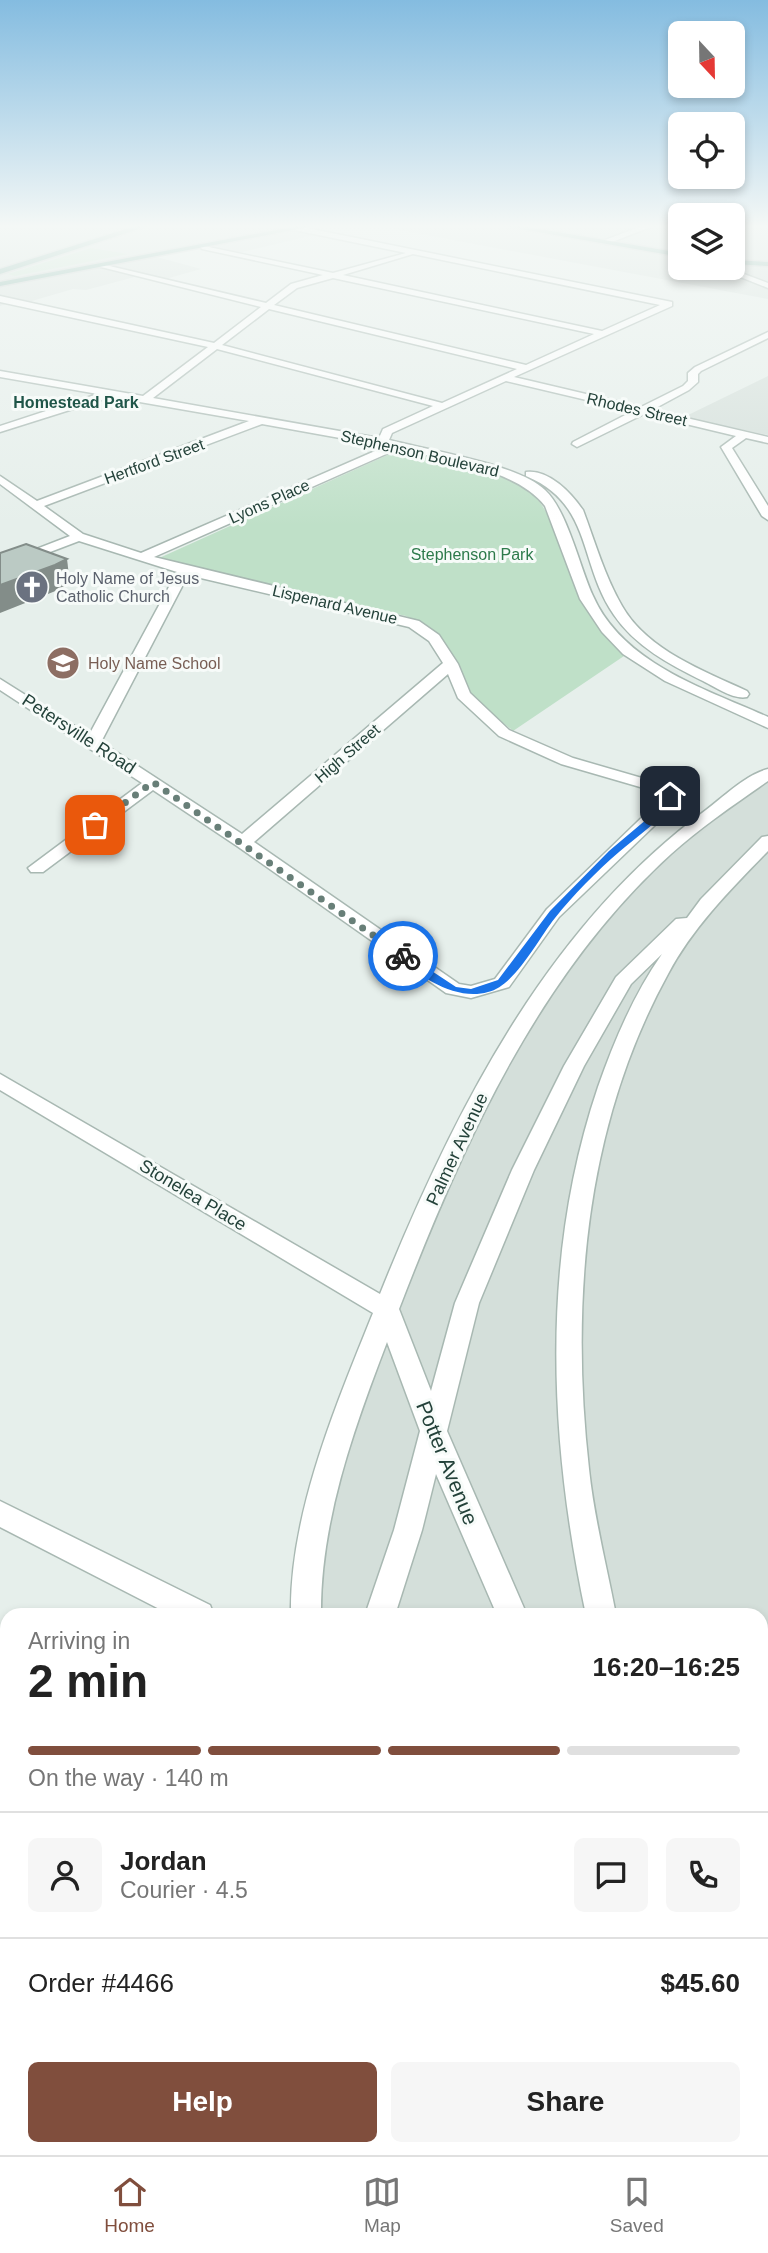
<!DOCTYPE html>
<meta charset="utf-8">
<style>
:root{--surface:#fff;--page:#f6f6f6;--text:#222;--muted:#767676;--line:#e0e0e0;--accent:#804e3d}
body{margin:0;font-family:Helvetica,sans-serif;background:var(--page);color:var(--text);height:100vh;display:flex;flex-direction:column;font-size:26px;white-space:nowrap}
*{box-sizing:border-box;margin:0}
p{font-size:23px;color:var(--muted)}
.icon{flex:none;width:38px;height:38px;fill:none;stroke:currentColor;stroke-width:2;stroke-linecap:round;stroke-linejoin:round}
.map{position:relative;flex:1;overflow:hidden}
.sheet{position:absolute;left:0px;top:1608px;width:768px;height:548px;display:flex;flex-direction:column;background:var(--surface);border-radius:21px 21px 0 0;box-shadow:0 4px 10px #0003}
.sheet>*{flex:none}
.needle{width:46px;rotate:158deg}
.controls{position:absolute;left:668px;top:21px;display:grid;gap:14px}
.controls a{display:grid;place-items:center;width:77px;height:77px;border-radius:10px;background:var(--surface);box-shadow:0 4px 10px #0003;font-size:35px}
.pin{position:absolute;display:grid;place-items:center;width:60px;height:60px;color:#fff;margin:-30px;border-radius:14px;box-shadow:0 4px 10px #0006}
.courier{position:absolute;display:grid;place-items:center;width:70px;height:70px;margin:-35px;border:5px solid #1a73e8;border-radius:50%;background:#fff;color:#222;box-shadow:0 2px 9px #0007}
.headline em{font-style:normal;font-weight:700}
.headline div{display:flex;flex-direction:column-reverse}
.headline{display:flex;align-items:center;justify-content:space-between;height:119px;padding:0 28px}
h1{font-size:46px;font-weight:700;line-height:52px}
.bar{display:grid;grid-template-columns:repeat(4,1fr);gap:10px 7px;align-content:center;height:84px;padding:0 28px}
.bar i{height:9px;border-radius:5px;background:var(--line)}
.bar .selected{background:var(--accent)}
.bar p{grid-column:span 4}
.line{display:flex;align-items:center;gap:18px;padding:0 28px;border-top:2px solid var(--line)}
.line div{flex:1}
.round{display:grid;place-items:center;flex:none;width:74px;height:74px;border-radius:10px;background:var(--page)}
.primary-button{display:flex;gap:14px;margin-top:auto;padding:14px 28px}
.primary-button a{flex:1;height:80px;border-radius:10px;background:var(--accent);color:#fff;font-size:28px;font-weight:700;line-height:80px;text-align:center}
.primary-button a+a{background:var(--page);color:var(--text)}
.tabs{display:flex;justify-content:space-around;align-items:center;height:98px;border-top:2px solid var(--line);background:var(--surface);font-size:19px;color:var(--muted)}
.tabs a{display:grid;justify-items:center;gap:4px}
.tabs .selected{color:var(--accent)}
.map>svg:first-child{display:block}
.built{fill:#d4dfda}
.green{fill:#bfe0c8}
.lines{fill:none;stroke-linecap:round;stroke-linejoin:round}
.minor-casing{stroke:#a8b8b2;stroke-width:3}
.major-casing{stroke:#c2cac8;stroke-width:3}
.minor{fill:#fff;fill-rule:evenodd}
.major{fill:#6aa596;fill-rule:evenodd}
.shaded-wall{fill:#838d89}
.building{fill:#bbcac4;stroke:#838d89;stroke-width:2}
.route{fill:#1a73e8}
.done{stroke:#687f78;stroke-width:7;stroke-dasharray:0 12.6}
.labels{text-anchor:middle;stroke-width:6;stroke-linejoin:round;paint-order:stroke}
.far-neighbourhood-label{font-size:16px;font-weight:bold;fill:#1f5548;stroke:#f7fbf9}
.far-street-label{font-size:16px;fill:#24423a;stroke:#f7fbf9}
.far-park-label{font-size:16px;fill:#2d7a4b;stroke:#f7fbf9}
.far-worship-label{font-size:16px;fill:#5b616d;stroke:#f7fbf9;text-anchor:start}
.far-education-label{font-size:16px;fill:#785e54;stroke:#f7fbf9;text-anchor:start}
.street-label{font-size:18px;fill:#24423a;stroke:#f7fbf9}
.near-street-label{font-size:21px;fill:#24423a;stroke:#f7fbf9}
</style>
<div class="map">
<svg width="768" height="2155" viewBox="0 0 768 2155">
<rect width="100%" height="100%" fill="#e6efeb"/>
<path class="built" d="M0,224H316L296,228L318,234L238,253L205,246L153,256L201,269L162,280L142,275L86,290L73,289L25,303L13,301L0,306Z
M368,224H681V268H733V224H768V299Z
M768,376V435L684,417Z
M768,770V2155H683L681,2149H761V1615H297L300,1558L478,1090L632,875Z"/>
<path class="green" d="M91,248L128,254L15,276L8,274Z
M403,448C439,458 483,463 516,481C555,502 557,550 576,586C589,612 604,634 624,656L513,731C499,719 478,705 468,690C443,651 455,639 406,616L157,559Z"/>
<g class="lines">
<defs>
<path id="minor" d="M647,224H658L607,244L600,242Z
M297,226L672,302V306L514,377L641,407L683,386L688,381V373L695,367L768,332V338L701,371L698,374V382L689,390L652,410L768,437V443L746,438L732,448L768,506V520L762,516L721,447L736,436L644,414L577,447L572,444L573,442L633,411L506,381L392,433L389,440C428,450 518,464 545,490C567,510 580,568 593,596C623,664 706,689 768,717V728L665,681L623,654L602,632L580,599L545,506C516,468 439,459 394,448L393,451L154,557L419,621L439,635L458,664L470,693L509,730L573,758L659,783L676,793L678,801L676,805L559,917L509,987L471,998L446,993L237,846L153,790L43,872H31L28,868L142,783L0,690V679L89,735L177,572L79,541L0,571V563L70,536L0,484V476L37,501L249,421L111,397L0,432V426L98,394L0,377V371L143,396L208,347L0,302V296L214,343L261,307L97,266L101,264L266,303L291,284L323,275L202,249L199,245L333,273L406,253L294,230ZM413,254L660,305L602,331L343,275ZM333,278L594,334L526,365L274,305L297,288ZM269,309L517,369L442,403L222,345ZM217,349L433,406L383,429L379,438L153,398ZM262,424L379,445L382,448L141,553L83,534L44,506ZM188,575L409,627L429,641L443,663L242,834L101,742ZM448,674L458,698L499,736L561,764L647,789L662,798L547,909L495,979L471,986L459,984L254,842Z
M718,268H728L768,283V288Z
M526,472C549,469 571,493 583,510C595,542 605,577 622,606C647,650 704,671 747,691L749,694L747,697C734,700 715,687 703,681C670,665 635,646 614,615C578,563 593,504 526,476Z
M768,769V781C735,804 701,827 671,854C538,975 462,1145 399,1309L431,1391L455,1303L512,1170L564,1066L616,977L676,919L687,918L701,899L762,837L768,836V851C731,889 693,927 668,974C585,1125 570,1301 589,1469C594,1518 607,1567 616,1615H586C549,1440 540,1258 598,1087C614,1041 634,994 662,954L631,984L584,1066L534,1170L479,1303L447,1431L527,1615H497L436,1474L422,1530L395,1615H365L394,1530L420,1431L387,1342C354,1428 320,1522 321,1615H291C289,1515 336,1405 373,1313L0,1090V1074L380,1294C452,1115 546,927 706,810C723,797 747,774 768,769Z
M0,1501L210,1605L214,1615H171L0,1527Z
M761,2139L768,2155H729L727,2149H761Z
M210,2149H248L247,2155H209Z"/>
<path id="major" d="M142,224H154L0,274V269Z
M308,224H324L0,286V282Z
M492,224H510L681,253V257Z
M733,260L768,262V266L733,264Z"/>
</defs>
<use href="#minor" class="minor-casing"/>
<use href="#major" class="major-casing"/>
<use href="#minor" class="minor"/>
<use href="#major" class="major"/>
</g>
<path class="shaded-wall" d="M67,559L70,584L58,590L0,613V585Z"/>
<path class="building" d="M26,544L67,559L55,565L0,585V553Z"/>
<linearGradient id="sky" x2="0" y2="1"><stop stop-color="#84bce0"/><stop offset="0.43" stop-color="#f4f8f6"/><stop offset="1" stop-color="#f4f8f6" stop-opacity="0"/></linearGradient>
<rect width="768" height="526" fill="url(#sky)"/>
<path class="route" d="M667,794H673L674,801C660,821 638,836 619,852C597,871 573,895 555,918C538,939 515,986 488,992C457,1001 420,978 398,956L406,954L456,987L471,989L498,980L550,911L609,851L660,808Z"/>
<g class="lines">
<path class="done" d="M95,825L153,782L403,956"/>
</g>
<defs>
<symbol id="church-disc" viewBox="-11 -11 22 22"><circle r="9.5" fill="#6b7280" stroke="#f7fbf9"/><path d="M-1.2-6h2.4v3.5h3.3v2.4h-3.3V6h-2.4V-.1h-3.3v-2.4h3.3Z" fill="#fff"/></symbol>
<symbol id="school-disc" viewBox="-11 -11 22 22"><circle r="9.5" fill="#8d6e63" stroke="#f7fbf9"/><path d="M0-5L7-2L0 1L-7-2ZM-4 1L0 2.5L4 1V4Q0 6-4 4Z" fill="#fff"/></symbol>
</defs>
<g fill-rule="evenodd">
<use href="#church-disc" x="13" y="568" width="38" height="38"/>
<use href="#school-disc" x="44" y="644" width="38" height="38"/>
</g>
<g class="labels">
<g class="far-neighbourhood-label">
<text x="76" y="408">Homestead Park</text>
</g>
<g class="far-street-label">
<text transform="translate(637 409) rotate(13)" y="6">Rhodes Street</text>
<text transform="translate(420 453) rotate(13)" y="6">Stephenson Boulevard</text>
<text transform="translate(154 461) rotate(-20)" y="6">Hertford Street</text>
<text transform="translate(269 501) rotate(-24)" y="6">Lyons Place</text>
<text transform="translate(335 604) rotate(13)" y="6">Lispenard Avenue</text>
<text transform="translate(347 753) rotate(-41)" y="6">High Street</text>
</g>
<g class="far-park-label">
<text x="472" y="560">Stephenson Park</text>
</g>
<g class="far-worship-label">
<text x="56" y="584">Holy Name of Jesus<tspan x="56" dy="18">Catholic Church</tspan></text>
</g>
<g class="far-education-label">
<text x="88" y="669">Holy Name School</text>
</g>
<g class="street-label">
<text transform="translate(79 734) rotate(33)" y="6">Petersville Road</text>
<text transform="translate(457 1149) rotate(-65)" y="6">Palmer Avenue</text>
<text transform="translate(193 1195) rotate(31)" y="6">Stonelea Place</text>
</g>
<g class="near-street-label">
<text transform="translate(447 1463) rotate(68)" y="7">Potter Avenue</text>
</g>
</g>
</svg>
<div class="controls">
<a><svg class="needle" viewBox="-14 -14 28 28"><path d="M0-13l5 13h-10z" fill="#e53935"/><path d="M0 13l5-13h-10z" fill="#767676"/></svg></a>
<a><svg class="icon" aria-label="locate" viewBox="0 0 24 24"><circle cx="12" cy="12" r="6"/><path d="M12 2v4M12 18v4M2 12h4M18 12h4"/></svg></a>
<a><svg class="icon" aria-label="layers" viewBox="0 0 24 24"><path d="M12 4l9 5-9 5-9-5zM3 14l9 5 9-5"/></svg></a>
</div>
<div class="pin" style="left:95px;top:825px;background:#ea580c"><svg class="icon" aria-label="bag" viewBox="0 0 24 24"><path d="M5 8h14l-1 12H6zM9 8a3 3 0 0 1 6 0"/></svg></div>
<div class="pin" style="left:670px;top:796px;background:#1f2937"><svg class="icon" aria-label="home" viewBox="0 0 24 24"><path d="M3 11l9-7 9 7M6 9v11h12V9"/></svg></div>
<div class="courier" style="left:403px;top:956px"><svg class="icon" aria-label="bike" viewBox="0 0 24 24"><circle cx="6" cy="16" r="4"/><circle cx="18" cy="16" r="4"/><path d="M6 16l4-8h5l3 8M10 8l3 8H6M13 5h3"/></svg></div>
<section class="sheet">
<div class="headline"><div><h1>2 min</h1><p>Arriving in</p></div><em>16:20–16:25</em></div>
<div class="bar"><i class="selected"></i><i class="selected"></i><i class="selected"></i><i></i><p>On the way · 140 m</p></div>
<div class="line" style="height:126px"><a class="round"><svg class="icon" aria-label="person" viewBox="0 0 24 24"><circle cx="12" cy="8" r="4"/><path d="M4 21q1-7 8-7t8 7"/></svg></a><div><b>Jordan</b><p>Courier · 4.5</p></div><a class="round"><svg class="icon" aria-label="chat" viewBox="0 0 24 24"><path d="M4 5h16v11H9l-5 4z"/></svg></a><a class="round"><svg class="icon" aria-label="phone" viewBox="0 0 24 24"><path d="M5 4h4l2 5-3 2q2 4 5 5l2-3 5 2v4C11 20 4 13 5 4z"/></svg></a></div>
<div class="line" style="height:91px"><div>Order #4466</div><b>$45.60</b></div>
<div class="primary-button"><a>Help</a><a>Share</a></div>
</section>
</div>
<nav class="tabs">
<a class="selected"><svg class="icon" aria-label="home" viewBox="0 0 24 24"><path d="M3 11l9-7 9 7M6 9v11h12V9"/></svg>Home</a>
<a><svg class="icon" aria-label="map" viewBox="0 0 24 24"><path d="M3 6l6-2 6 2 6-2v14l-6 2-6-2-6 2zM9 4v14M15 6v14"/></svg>Map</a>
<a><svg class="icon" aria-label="saved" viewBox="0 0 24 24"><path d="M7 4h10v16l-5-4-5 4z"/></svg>Saved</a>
</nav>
